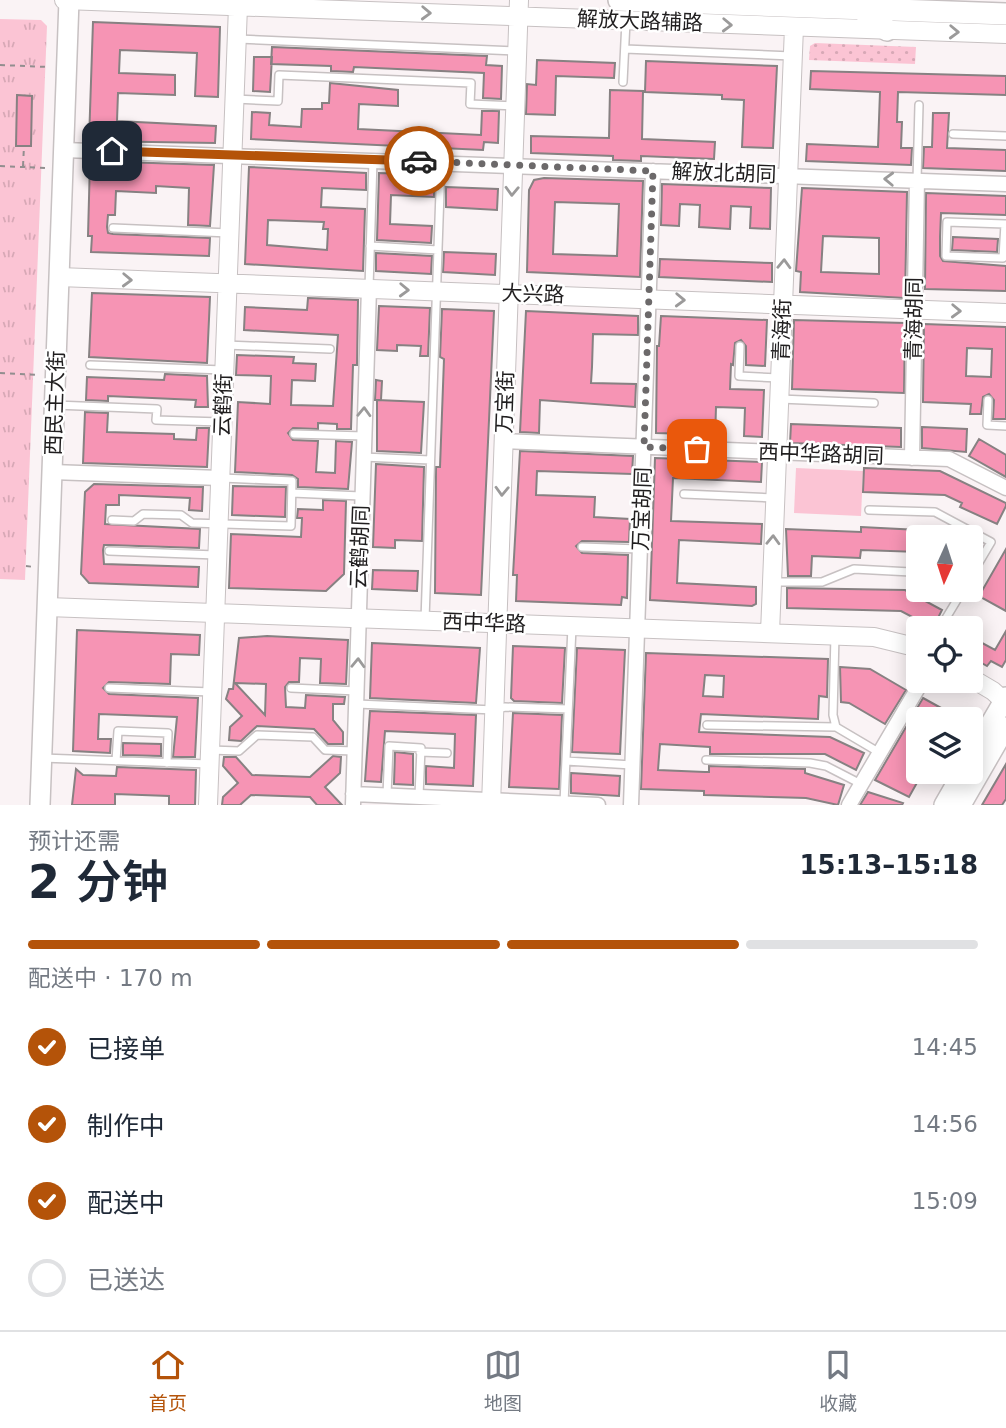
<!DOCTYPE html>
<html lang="zh">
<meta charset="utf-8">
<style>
:root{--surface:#fff;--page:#f2f2f3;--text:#1f2937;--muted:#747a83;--line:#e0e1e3;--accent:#b45309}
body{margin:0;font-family:"DejaVu Sans","Noto Sans SC",sans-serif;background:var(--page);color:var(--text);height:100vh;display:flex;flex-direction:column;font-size:26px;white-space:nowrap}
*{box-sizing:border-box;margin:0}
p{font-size:23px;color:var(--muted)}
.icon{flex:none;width:38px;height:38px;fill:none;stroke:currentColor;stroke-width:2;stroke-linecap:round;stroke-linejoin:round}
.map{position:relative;height:805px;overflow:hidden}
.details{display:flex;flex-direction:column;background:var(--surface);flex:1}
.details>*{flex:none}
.needle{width:46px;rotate:183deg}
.buttons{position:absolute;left:906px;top:525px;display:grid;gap:14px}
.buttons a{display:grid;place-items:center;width:77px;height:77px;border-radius:7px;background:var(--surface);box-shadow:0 4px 18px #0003;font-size:35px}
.pin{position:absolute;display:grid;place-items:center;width:60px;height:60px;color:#fff;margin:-30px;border-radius:14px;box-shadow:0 4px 10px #0006}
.courier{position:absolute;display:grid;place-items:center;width:70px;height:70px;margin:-35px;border:5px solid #b45309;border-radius:50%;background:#fff;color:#222;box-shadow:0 2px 9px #0007}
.headline em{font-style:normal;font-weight:600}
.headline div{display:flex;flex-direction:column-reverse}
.headline{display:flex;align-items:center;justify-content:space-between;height:119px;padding:0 28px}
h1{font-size:46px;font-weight:600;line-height:52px}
.bar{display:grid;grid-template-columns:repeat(4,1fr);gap:10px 7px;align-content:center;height:84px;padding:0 28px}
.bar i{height:9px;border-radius:5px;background:var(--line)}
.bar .current{background:var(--accent)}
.bar p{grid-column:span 4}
ol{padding:0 28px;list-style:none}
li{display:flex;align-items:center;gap:21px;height:77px}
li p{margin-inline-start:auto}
li .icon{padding:7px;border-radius:50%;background:var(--accent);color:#fff;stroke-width:4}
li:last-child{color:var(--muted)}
li i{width:38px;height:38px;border:4px solid var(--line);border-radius:50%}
.tabs{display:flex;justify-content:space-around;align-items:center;height:98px;border-top:2px solid var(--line);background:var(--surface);font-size:19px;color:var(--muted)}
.tabs a{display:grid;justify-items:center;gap:4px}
.tabs .current{color:var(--accent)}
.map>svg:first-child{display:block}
.grass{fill:url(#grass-dots)}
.park{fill:url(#park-tufts)}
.garden{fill:#fbc4d4}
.building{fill:#f694b4;stroke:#878182;stroke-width:2;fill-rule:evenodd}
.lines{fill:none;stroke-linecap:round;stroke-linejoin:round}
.service-casing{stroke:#c7c1c2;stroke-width:10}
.minor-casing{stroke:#c7c1c2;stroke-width:17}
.tertiary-casing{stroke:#c7c1c2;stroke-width:20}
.secondary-casing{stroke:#c7c1c2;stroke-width:22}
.primary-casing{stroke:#c7c1c2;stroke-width:24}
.path{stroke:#928e8f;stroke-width:2;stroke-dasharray:5 5;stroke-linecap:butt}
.service{stroke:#fff;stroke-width:7}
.minor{stroke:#fff;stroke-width:14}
.tertiary{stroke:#fff;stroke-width:18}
.secondary{stroke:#fff;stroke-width:19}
.primary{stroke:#fff;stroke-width:21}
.oneway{stroke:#9b9a9a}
.done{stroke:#6c696a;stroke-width:7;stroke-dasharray:0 12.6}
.route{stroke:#b45309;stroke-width:9}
.labels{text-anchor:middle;stroke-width:5;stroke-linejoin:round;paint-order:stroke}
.street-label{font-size:21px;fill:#201e1f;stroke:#fff}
</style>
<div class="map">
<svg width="1006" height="805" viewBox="0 0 1006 805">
<defs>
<pattern id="grass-dots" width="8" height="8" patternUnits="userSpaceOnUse" patternTransform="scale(1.75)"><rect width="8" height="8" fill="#fbc4d4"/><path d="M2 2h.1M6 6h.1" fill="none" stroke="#d7a8b6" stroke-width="1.8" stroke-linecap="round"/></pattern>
<pattern id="park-tufts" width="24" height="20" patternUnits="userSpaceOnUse" patternTransform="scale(1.75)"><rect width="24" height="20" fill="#fbc4d4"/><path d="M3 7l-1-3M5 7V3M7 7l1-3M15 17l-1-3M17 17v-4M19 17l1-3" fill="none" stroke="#d7a8b6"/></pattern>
</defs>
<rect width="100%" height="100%" fill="#faf3f5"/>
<path class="grass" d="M815,43L916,47L915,64L809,60L810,46Z"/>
<path class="park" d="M0,19L41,20L47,26L25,580L0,579Z"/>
<path class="garden" d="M796,468L863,471L861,516L794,513Z"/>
<path class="building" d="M93,22L220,27L218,97L195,96L197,53L120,50L119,73L175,75V95L118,93L117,121L216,126L215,143L89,141Z
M272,47L487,56L486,65L502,66L501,99L483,98L484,73L354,67L353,72L331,71V66L271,64Z
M254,57H272L270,92L253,91Z
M537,60L615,63L614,78L556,76L555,115L526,114L527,84L536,85Z
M646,61L777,66L773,148L742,147L744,100L722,99V95L645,92Z
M811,71L1006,76V95L898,92L897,122H902L901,148H912L911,165L806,161L807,144L878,147L880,92L810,89Z
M330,83L398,90V106L359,104L358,129L481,135L482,111H499L498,143L484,142L483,150L251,139L252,112L270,113L269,125L301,127L302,109H322V103H329Z
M610,90L643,91L642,139L715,142L714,159L641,156V161L613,160V156L531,153V136L609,138Z
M17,95L32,96L31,146H16Z
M933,113H949L947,148L1006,150V171L923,168L924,147H932Z
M90,161L214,165L210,226L188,225L189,188L156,186V193L116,191L115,215H108L107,227L108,233L113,234L210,238L209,256L91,252L92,236H88Z
M249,167L366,173V190L322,188L321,207L365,209L363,271L245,264ZM268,220L324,222L323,229H328L327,250L267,245Z
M379,173L434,175V197L391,195L390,224L432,226L431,243L377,240Z
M544,178L643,181L640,277L527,272L529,190L534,180ZM555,202L619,204L617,256L553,254Z
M662,184L771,188L770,229L750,228L751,207L731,206L730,229L699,227L700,205L680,204L679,226L661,225Z
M446,187L498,189L497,210L446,207Z
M802,188L907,192L905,298L800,292L801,272L796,271ZM823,236L879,238V274L821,272Z
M926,193L1006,196V215L941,213L940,237V256L943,261L1006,266V291L925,289Z
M953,237L998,239L997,252L952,250Z
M444,252L496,254L495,275L443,272Z
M376,253L432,256L431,274L376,271Z
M660,259L772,263V282L659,277Z
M92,293L210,297L207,363L89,357Z
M308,298L358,300L357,365H353L351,429H337V424L318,423V429L293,428L288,433L293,440L318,441L316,472L335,473L336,441L352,442L348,489L298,487V479L292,475L235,472L238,402L270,404L271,376L236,375L237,355L294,357L293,363L316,364L315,381L292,380L291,405L333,406L338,335L244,330L245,307L307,310Z
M379,306L430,308L428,356H420L421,346L397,345V351L377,350Z
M442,309L494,311L481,595L435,593L436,467H440L444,359L440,357Z
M526,311L638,316V335L593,334L592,367L591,383L636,384L635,407L540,400L539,433L520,432Z
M661,316L767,320L765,366L746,365V346L741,340L735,343L733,365L731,364L730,389L764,390L762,437L744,436L745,408L716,407L715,440L688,439L689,434L656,433L657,346H659Z
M794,320L905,323L904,393L792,389Z
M924,324L1006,327V419H993L994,400L989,394L983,397L981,414H970L971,404L923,402ZM967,348L992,349L991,377L966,376Z
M165,374L207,376L208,407H195L196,400L108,396V401L86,400L87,377L164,380Z
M376,380L382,381L381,400H375Z
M377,400L424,402L421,453L377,451Z
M85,412L108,413L107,432L174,434V439L196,440L197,428H209L207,467L83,463Z
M791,424L901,428V447L790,443Z
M922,427L967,429L966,452L922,448Z
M979,439L1006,455V477L969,456Z
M520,451L633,456L632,474L537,471L536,495L595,497L594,517L630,519L629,542L582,541L576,546L582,553L628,555L627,598L622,597L621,605L516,601L517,575H513Z
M655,458L762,462L761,482L673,478L671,521L762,524L761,544L679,540L677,583L756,587V604L752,606L650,600Z
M376,464L424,467L422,541L395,540V548L373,547Z
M864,468L940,471L1006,503V506L997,524L960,507L962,503L945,495L863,492Z
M94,484L203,487L202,511L189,510L190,498L119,495V505H106L105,524L200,529L199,548L109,545H104L103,550L104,564L199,567L198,587L89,583L81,574L85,492Z
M233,486L286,487L285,517L232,515Z
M323,500L346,501L344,574L326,591L229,588L231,534L301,537L302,518H297L298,509L323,510Z
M861,527L919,530V552L861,550L860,558L812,556L811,576H788L786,529L861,532Z
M1006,549V611L979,596Z
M373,570L418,571L417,591L372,589Z
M787,588L905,590L942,610L933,628L901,611L787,608Z
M77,630L200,635L199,655L171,654L170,684L109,682L103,688L109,694L198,698L195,757H173L177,717L99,714L98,739H111L110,753L73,751Z
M1006,631V660L1002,667L991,661L987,666L971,657V637L995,650Z
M267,636L348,640L346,684L320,683L321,659L300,658L299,682H289L285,687L286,707L305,708L306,695L345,697L344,704H333V720L343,732V744H328L314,729L257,726L241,741L229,740L230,727L242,716L226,699L229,689H233L239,638ZM235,683L266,684L265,715Z
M372,643L480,648L476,703L370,698Z
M513,646L565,648L562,703L514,701L511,698Z
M577,648L625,650L620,754L572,752Z
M646,653L828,659L827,697L819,696L818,719L701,714L699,732L830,737L864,753L856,770L825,754H710V747L660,744L658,770L705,772H709V766L805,769V773L844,785L838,805L806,798L704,795V791L641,789ZM705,675L724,676L723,697L703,696Z
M840,667L870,669L906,690L885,724L849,703L841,702Z
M923,698L961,719H919V772H923L909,797L875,780Z
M370,711L476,715L473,786L426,784V766L454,768L455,734L385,731L381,782L365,781Z
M513,713L562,715L559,789L509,787Z
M123,743L161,744V756L123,755Z
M395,752L413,754V785L394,784Z
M333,756L341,757L340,773L325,787L342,805H317L310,797L251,795L240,805H222L223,797L238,783L223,766L224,757H236L252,775L310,777Z
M1006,764V799L1002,805H982Z
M117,767L196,770L195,805H169V796L115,794V805H72L76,769L83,775L116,776Z
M571,773L620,776L619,796L571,793Z
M868,792L903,803L902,805H860Z"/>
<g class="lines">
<defs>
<path id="service" d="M238,39L517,51
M625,49L792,56
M623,82L626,21
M235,99L278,101L279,75L471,83L470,104L515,106
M953,134L1006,136
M917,180L919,105
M947,222L1005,224L1003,258L946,256Z
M113,228L229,233
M370,246L438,250
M369,288L373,160
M226,345L330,349
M740,346L739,376L779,378
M90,365L223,370
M780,399L874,403
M988,400L987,425L1006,426
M55,405L157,409L156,420L221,422
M294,434L364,436
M363,457L430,460
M292,493L361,496
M684,494L774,498
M869,510L935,512L991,542L971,576
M112,520L134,521L143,514L181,515L192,523L291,526L292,481L222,478
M582,547L639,549
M109,551L216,555
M773,582H822L854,569L911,572L919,576
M945,590L959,597
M425,620L441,163
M940,628L963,590
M835,635L833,715L836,727L880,753
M109,688L211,692
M291,688L357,691
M357,704L494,710L505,707L568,709
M707,725L836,727
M210,750L239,751L257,735L313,737L325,750L354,751
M420,752L447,753
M42,758L209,764
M706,760L810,763L826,766L861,784
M116,761L118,731L168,733L167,763
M566,761L632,765
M387,795L389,746L421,748L419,796
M564,803L572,627"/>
<path id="minor" d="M64,150L1006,184
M504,441L949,459L1006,488
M912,458L917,180
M52,472L220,478
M353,794L598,805
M353,805L369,288
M631,805L653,171
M849,805L922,681"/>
<path id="tertiary" d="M64,0L1006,34
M59,277L1006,313
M47,607L874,637L919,648
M770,633L794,27
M971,678L993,691L1006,703
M208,805L238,6
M491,805L519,0"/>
<path id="secondary" d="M971,757L1006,697
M40,805L69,0
M944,805L963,772
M961,805L1006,727"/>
<path id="primary" d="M619,0L1006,14
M861,9L887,30"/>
</defs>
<use href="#service" class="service-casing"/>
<use href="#minor" class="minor-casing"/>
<use href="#tertiary" class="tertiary-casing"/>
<use href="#secondary" class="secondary-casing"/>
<use href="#primary" class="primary-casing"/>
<path class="path" d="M0,65L49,67
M0,166L45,168
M23,166L24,146
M0,373L38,375
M26,566L34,567"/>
<use href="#service" class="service"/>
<use href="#minor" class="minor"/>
<use href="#tertiary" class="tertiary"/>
<use href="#secondary" class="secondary"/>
<use href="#primary" class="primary"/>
</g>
<defs><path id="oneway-chevron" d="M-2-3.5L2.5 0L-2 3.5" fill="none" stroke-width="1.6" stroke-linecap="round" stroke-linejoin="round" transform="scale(1.75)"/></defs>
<g class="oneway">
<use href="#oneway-chevron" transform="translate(426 13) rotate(2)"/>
<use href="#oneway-chevron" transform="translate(727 25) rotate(2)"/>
<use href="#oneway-chevron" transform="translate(954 32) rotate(2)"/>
<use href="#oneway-chevron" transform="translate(889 179) rotate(-178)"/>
<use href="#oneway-chevron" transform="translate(512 191) rotate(92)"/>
<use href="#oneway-chevron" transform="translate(784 264) rotate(-88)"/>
<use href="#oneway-chevron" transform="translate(127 280) rotate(2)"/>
<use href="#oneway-chevron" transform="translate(404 290) rotate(2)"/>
<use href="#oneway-chevron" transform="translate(680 300) rotate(2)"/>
<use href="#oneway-chevron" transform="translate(956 311) rotate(2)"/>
<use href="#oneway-chevron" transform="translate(364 412) rotate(-88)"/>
<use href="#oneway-chevron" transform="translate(502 491) rotate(92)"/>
<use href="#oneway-chevron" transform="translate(773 540) rotate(-88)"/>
<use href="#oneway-chevron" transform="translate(358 663) rotate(-88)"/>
</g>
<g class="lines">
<path class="done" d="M419,161L653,171L644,447L697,449"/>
<path class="route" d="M112,151L419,161"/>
</g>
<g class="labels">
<g class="street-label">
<text transform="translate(640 21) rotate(2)" y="7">解放大路辅路</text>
<text transform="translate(724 173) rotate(2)" y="7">解放北胡同</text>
<text transform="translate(533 294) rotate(2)" y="7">大兴路</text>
<text transform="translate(914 319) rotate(-89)" y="7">青海胡同</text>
<text transform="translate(782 330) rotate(-88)" y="7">青海街</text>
<text transform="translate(505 402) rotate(-88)" y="7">万宝街</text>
<text transform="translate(55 403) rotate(-88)" y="7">西民主大街</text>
<text transform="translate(223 405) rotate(-88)" y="7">云鹤街</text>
<text transform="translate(821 454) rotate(2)" y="7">西中华路胡同</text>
<text transform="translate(642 509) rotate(-88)" y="7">万宝胡同</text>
<text transform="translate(360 547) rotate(-88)" y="7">云鹤胡同</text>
<text transform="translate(484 623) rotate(2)" y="7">西中华路</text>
</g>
</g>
</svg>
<div class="buttons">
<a><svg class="needle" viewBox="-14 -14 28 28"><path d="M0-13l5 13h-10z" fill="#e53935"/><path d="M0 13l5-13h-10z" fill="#747a83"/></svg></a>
<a><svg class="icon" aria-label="locate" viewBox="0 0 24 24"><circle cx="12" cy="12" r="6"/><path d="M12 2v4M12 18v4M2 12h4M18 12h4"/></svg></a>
<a><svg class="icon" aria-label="layers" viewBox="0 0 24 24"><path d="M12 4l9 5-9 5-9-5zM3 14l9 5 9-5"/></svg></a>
</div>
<div class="pin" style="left:697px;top:449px;background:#ea580c"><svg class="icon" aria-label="bag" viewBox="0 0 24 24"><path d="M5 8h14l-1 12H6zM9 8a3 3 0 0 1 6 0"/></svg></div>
<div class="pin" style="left:112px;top:151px;background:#1f2937"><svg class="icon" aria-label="home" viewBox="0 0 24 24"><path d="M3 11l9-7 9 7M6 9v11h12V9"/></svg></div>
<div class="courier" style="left:419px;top:161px"><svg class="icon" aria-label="car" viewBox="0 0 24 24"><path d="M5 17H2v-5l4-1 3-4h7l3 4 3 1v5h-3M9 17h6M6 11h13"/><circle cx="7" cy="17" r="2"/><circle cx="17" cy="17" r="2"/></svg></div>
</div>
<section class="details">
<div class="headline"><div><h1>2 分钟</h1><p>预计还需</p></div><em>15:13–15:18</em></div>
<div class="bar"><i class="current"></i><i class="current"></i><i class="current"></i><i></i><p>配送中 · 170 m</p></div>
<ol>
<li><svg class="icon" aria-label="check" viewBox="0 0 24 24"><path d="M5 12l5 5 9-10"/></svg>已接单<p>14:45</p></li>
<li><svg class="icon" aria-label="check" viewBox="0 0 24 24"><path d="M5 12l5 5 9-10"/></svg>制作中<p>14:56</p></li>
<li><svg class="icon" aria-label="check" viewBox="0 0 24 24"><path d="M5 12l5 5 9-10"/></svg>配送中<p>15:09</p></li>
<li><i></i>已送达</li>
</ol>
</section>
<nav class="tabs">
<a class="current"><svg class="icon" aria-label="home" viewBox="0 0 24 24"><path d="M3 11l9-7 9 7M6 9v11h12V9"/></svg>首页</a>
<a><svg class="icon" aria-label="map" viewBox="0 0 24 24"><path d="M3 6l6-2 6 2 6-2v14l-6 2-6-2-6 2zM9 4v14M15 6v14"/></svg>地图</a>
<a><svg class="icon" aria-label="saved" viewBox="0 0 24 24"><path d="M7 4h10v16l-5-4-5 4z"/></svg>收藏</a>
</nav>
